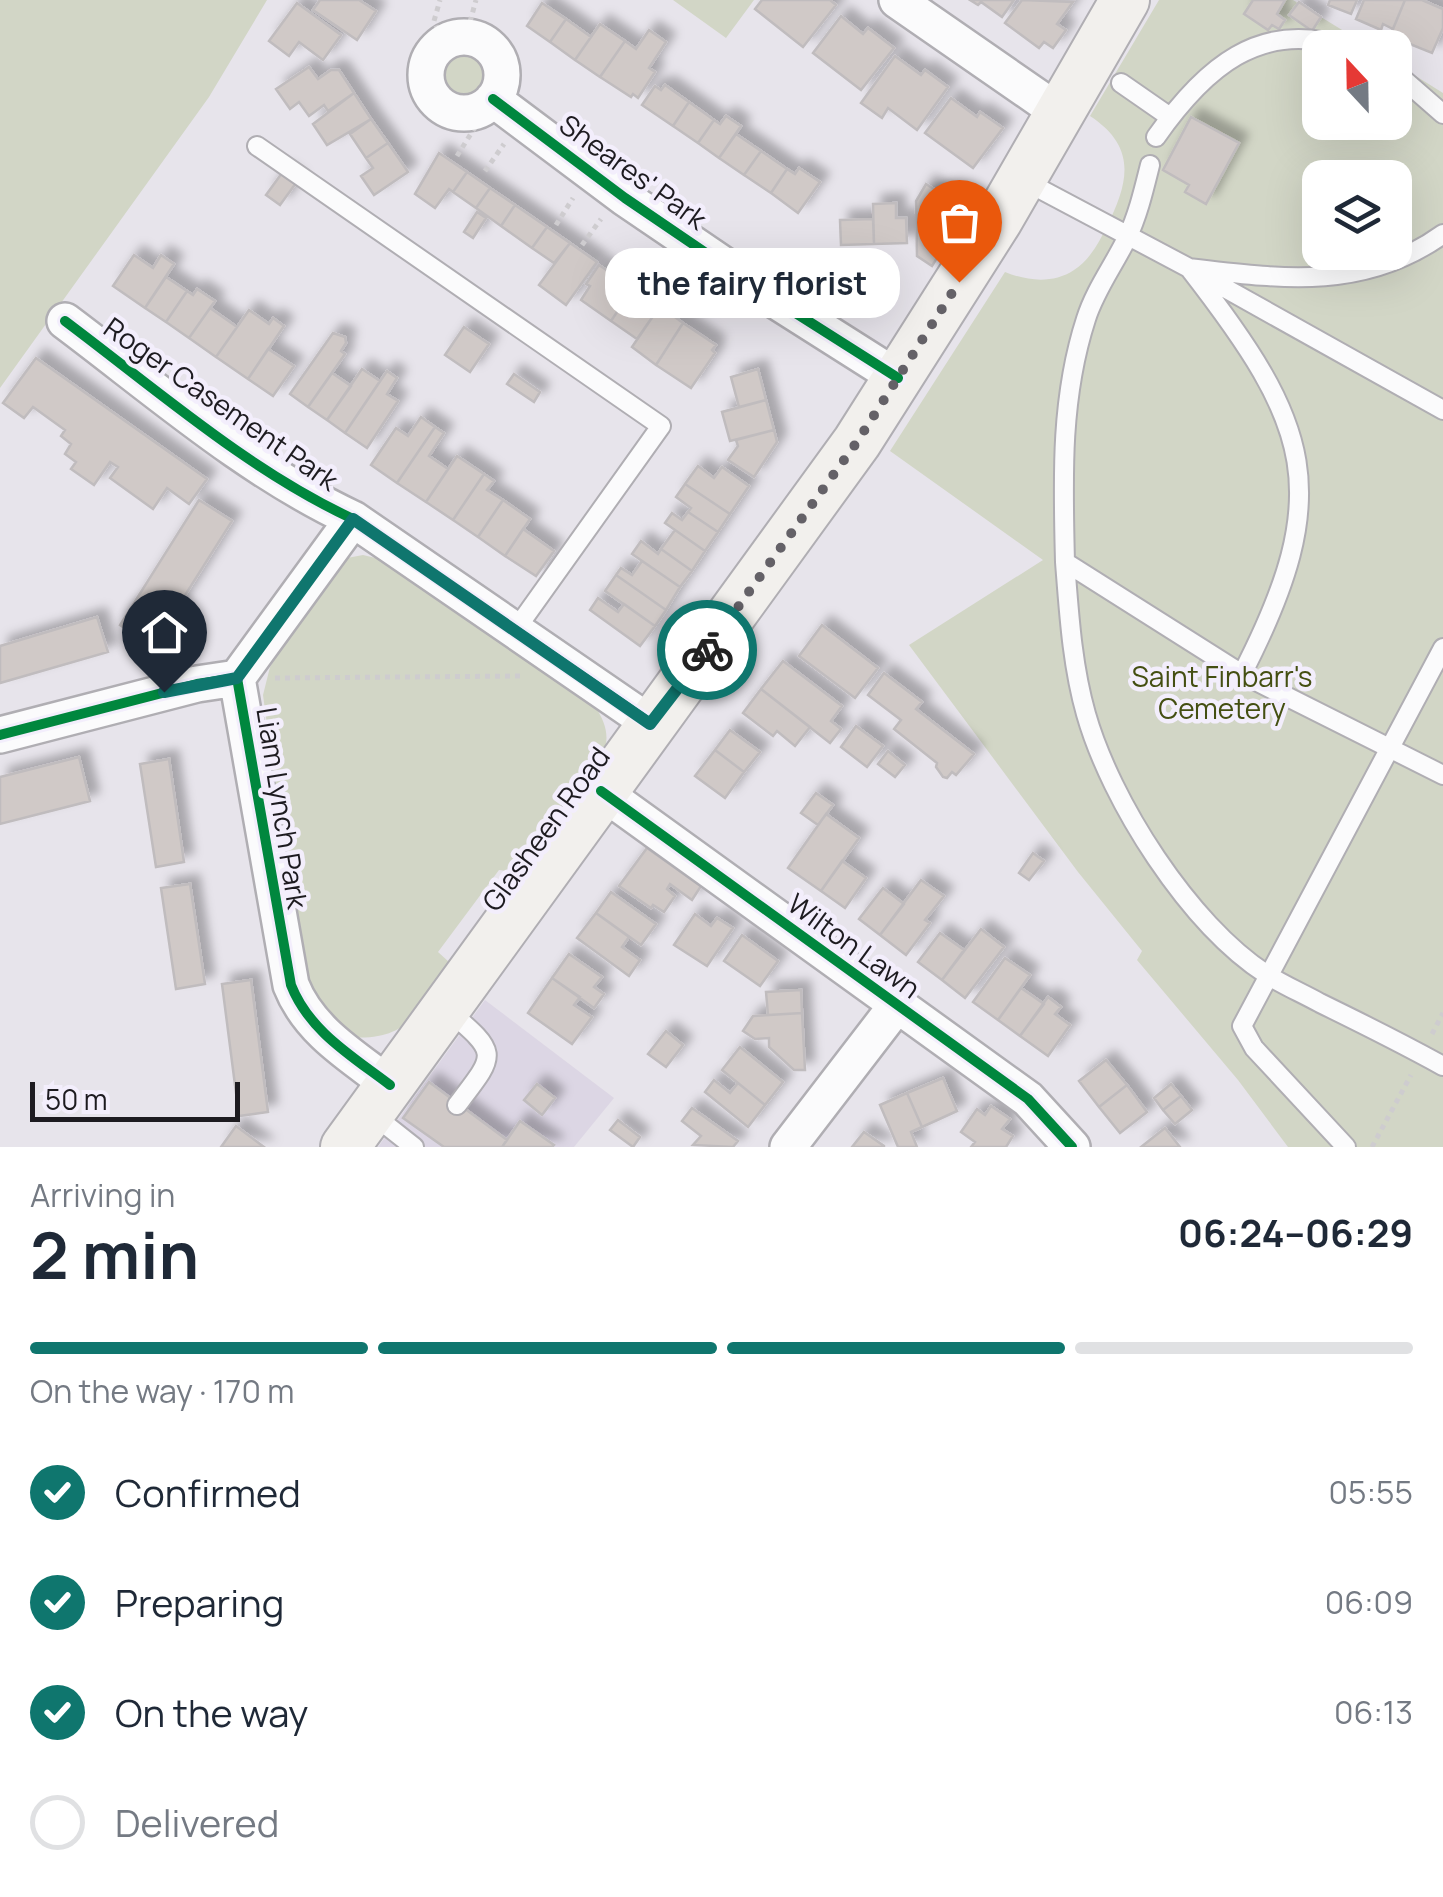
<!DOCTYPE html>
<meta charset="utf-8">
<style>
:root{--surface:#fff;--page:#f6f6f7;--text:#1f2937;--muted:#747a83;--line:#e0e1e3;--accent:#0f766e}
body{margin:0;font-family:Manrope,sans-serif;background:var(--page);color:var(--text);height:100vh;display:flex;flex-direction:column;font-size:38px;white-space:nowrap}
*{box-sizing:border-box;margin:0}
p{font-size:32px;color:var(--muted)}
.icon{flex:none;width:55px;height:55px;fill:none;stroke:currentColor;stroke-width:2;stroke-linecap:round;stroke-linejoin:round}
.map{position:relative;height:1147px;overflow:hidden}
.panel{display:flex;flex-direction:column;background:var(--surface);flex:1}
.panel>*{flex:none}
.needle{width:65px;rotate:338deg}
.controls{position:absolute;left:1302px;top:30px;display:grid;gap:20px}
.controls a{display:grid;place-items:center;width:110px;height:110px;border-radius:20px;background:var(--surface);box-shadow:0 10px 40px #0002;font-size:50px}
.scale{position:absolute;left:30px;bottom:25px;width:210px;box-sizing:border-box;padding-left:10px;border:5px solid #1d1b20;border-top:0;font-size:28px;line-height:35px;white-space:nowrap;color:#1d1b20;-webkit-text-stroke:8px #f3eefc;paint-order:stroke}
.pin{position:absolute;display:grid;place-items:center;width:85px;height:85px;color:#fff;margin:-102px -42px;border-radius:50% 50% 50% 0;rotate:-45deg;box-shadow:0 0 10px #0007}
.pin .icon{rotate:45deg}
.courier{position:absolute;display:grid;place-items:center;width:100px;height:100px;margin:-50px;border:8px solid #0f766e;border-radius:50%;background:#fff;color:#222;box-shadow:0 2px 12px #0007}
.bubble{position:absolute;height:70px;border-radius:30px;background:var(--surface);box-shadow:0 10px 40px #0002;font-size:32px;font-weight:700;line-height:70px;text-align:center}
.summary em{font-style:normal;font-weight:700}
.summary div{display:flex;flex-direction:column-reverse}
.summary{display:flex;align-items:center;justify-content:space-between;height:170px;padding:0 30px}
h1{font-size:65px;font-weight:700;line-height:75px}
.bar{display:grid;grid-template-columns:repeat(4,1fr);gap:15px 10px;align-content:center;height:120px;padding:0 30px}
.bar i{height:12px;border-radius:8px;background:var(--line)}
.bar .current{background:var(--accent)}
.bar p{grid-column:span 4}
ol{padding:0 30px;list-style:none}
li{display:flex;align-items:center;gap:30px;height:110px}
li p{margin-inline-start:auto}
li .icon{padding:10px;border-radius:50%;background:var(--accent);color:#fff;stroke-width:4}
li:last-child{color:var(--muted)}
li i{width:55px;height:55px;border:5px solid var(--line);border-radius:50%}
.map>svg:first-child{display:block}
.built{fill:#dcd6e4}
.green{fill:#d2d6c6;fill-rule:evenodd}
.building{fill:#d0c9c7;stroke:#c0bcbe;stroke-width:2.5;filter:url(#shadow)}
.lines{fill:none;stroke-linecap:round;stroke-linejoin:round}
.lane-casing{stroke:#b0aeb3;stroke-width:22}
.street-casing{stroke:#b0aeb3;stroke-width:40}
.secondary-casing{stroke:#b0aeb3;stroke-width:52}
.path{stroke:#cecccf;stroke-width:5;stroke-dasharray:5 5;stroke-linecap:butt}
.lane{stroke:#fbfbfc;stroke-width:18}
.street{stroke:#fbfbfc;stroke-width:35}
.secondary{stroke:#f2f0ed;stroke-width:48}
.cycleway-casing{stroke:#f3eefc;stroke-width:16}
.cycleway{stroke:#00873e;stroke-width:10}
.done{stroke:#646167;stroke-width:10;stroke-dasharray:0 18}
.route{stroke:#0f766e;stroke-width:12}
.labels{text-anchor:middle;stroke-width:9;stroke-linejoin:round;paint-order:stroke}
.street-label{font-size:28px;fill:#1d1b20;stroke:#f3eefc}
.park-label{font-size:28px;fill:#444f12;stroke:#f3eefc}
</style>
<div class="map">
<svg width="1443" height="1147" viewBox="0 0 1443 1147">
<defs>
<filter id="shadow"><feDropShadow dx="9" dy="-9" stdDeviation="5" flood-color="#0004"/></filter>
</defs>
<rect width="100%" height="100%" fill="#e7e4eb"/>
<path class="built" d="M485,1000L614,1098L574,1147H378Z"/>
<path class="green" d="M0,0H267L209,97L0,388Z
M673,0H754L726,38Z
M1159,0H1293L1370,47L1320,48V122H1395V63L1443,93V1147H1288L1238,1080L1137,960L1142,951L1078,872L909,645L1043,560L890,451L1005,272C1027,281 1053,284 1074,270C1089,261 1100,241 1107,226C1129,182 1137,147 1090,116ZM1320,178H1395V252H1320Z
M438 72a26 26 0 1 1 52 0a26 26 0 1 1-52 0Z
M363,555L384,560L595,706C606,724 610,735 603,756L520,873L499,870L438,952L449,962V968C418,1012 408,1042 348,1037L312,1000L299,960L263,695L270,667L328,570L342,559Z"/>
<path class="building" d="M320,0H359L376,11L357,40L313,10Z
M762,0H830L836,5L803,47L755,9Z
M970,0H1014L1002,17L981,2L978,5Z
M1022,0L1073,2L1057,24L1066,30L1053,48L1044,42L1039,48L1005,23Z
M1253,0H1285L1277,14L1285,20L1279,29L1272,25L1268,30L1244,14Z
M1330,0H1357L1351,14L1328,5Z
M1364,0H1405L1393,29L1383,24L1381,30L1356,19Z
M1405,0H1422L1443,9V28L1432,53L1390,36Z
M1299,2L1321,17L1312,31L1289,15Z
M297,3L341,35L323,60L299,42L289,56L269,41Z
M542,3L566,19L550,42L527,26Z
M841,16L863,34L868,28L894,48L861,90L813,53Z
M566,19L591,37L575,60L550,42Z
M600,24L625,41L600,77L575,60Z
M649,30L666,42L649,68L655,72L638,98L633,94L631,97L600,77L625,41L636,49Z
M895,56L921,75L925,70L948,87L917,130L888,108L882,118L861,103Z
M309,67L318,79L331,70H339L354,93L328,111L324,105L309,116L299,102L290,109L276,89Z
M665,85L689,102L673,126L642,105L655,86L661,90Z
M354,93L371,119L327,145L313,124Z
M951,98L977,117L980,112L1003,128L973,168L925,133Z
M689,102L714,120L698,143L673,126Z
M726,116L741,126L719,158L698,143L714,120L720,124Z
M1191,117L1239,143L1206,204L1185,192L1189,185L1163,170Z
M371,119L388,143L366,158L350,134Z
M736,134L761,151L744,175L719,158Z
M388,143L408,172L374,195L361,176L373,168L366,158Z
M761,151L787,169L771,193L744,175Z
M439,153L467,172L453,192L449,189L435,208L415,194Z
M799,168L820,182L798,213L771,193L787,169L795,174Z
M467,172L490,188L476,208L453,192Z
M282,173L296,183L280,205L266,195Z
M926,184L967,210L932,266L917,256L916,201Z
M490,188L515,205L501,226L476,208Z
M896,203V218H906L907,243L874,244L873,204Z
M515,205L547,227L532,248L501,226Z
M477,212L486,218L473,238L464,232Z
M873,219L874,244L841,245L840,220Z
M547,227L570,243L554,263L532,248Z
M570,243L597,262L566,305L539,285Z
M134,255L153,268L161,255L174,264L145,308L113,286Z
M599,265L633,288L611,321L581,300L590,286L586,284Z
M166,277L187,291L166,322L145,308Z
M633,288L660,306L637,339L611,321Z
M197,289L215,301L189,338L166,322L187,291L193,295Z
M660,306L683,323L656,365L632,347Z
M210,308L237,327L216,357L189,338Z
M249,310L269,324L273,318L284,326L248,379L216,357Z
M683,323L716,345L712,350L715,353L691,388L656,365Z
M464,327L489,344L470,372L445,355Z
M333,333L345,337L346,343L341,351L345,354L308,407L290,394Z
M268,349L294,366L273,396L248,379Z
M36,358L207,479L189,504L167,488L153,509L110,478L118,467L110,462L94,485L71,469L76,462L65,454L71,444L61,436L65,430L33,407L24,418L3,403Z
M362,369L380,381L345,433L327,420Z
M758,369L766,400L739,407L731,377Z
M387,371L397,378L387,394L398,401L367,448L345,433Z
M332,373L351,386L327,420L308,407Z
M514,374L540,392L534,402L507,384Z
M766,400L774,430L730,441L722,412Z
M421,417L435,427L397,483L371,465L396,428L408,436Z
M435,427L444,433L429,456L448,469L426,502L397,483Z
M774,430L777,442L754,477L728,460L738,446L736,440Z
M457,456L484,474L453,520L426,502Z
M698,466L714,478L722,467L749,486L730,514L685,484Z
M484,474L494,481L487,490L503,500L478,537L453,520Z
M685,484L730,514L718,532L688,512L691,508L676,497Z
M199,500L232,521L153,646L120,625Z
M503,500L530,519L505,556L478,537Z
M688,512L718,532L705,551L665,523L672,513L682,520Z
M523,529L554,551L536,576L505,556Z
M675,530L705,551L692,571L661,549Z
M641,541L658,554L661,549L692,571L680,587L632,554Z
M642,561L680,587L666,610L616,575L621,568L632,575Z
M616,575L666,610L655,626L605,591Z
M598,598L618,612L624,604L655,626L640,646L590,610Z
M97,617L108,652L0,683V646Z
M822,625L878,668L855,698L799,656Z
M783,661L842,706L831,721L841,729L830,743L761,689Z
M884,673L922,702L916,709L974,754L956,775L952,772L947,778L943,777L936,767L937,763L894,729L901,720L868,695Z
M761,689L810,727L795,746L777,731L773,736L743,713Z
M856,726L883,746L867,767L841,747Z
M730,730L760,752L744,772L715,750Z
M715,750L744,772L725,798L695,776Z
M888,751L905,765L895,777L878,764Z
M79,757L90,801L0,824V777Z
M169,759L184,862L156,867L140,764Z
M816,793L833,805L818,825L801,813Z
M826,814L859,838L821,891L788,868Z
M647,848L701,886L692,900L670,884L667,889L675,896L664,912L653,905L651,908L619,886Z
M1033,853L1044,861L1029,880L1019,873Z
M842,861L866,878L845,908L821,891Z
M921,880L944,896L925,920L930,923L906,955L880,935Z
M190,884L205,984L176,989L161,888Z
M883,888L904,904L880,935L859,919Z
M611,892L656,924L641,945L596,913Z
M596,913L629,937L622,947L640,960L629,976L577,938Z
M695,914L711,926L717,918L733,928L707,966L674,945Z
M981,929L1004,947L965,998L942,980Z
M940,933L964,950L942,980L918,962Z
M742,935L778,961L760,986L724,961Z
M569,954L602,977L594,987L604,994L594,1008L552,978Z
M1005,958L1030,975L998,1020L973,1002Z
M552,978L580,997L574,1005L592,1017L572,1044L528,1013Z
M251,980L268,1112L239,1116L222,984Z
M1021,988L1044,1004L1020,1036L998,1020Z
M801,990L802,1013L768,1015L766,992Z
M1048,997L1061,1007L1055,1014L1070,1025L1048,1056L1020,1036Z
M802,1013L805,1070H794L769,1047V1038L755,1039L743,1031L753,1016Z
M666,1031L683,1045L666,1067L648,1054Z
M740,1047L783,1082L765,1105L722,1070Z
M1106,1060L1127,1085L1099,1107L1079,1081Z
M943,1078L957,1111L922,1127L907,1093Z
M714,1080L730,1093L738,1083L765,1105L748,1127L705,1092Z
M429,1082L507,1140L502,1147H444L403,1118Z
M537,1084L555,1098L542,1115L524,1100Z
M1171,1084L1181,1096L1163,1110L1154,1098Z
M1127,1085L1147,1112L1120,1133L1099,1107Z
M907,1093L922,1127L911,1132L917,1147H898L880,1105Z
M1181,1096L1192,1110L1175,1124L1163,1110Z
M991,1106L1010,1119L1002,1129L1013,1136L1006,1147H971L975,1142L961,1132L977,1109L985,1115Z
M692,1108L738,1141L733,1147L693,1145L701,1136L682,1121Z
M618,1120L640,1137L633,1147L610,1130Z
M520,1121L554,1145L552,1147H502Z
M236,1126L264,1147H221Z
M1165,1128L1180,1147H1141Z
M864,1132L884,1146V1147H852Z"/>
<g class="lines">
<defs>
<path id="lane" d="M1395,72L1443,114
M1121,83L1170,117
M1156,137C1203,70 1260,17 1348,48
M257,146L661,426L516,629
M1150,165C1144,189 1138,215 1127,238C1114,265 1095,290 1086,319C1060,399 1063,480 1065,562L1242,674L1443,775
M1023,180L1189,268L1443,410
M1065,562C1069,613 1072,665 1086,714C1111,802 1189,924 1266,974C1283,985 1302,993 1320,1003C1361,1023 1403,1044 1443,1066
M1242,674C1336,491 1311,425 1189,268C1281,279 1364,291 1443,234
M449,1011C499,1054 497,1053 457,1105
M371,1113L414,1147
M1346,1147L1254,1048L1242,1026L1443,648"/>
<path id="street" d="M897,0L1060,113
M426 75a38 38 0 1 1 76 0a38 38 0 1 1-76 0Z
M493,99L625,198L775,300L898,378
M65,321C157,390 248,470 353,519L650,723
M237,678L353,519
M0,735L197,684L237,678L291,985C309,1031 352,1056 390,1085
M601,791L1028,1099L1072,1147
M788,1147L897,1005"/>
<path id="secondary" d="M345,1147L857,442L998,220L1125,0"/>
</defs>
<use href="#lane" class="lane-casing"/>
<use href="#street" class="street-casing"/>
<use href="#secondary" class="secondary-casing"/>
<path class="path" d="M470,22L476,0
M438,30L434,21L440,0
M457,156L477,124
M485,171L504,144
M556,225L573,198
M582,245L601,219
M275,678L524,676
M1432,1034L1443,1013
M1372,1147L1411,1075"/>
<use href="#lane" class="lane"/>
<use href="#street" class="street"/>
<use href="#secondary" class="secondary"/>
<defs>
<path id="cycleway" d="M493,99L625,198L775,300L898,378
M65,321C157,390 248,470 353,519L650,723
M0,735L197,684L237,678L291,985C309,1031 352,1056 390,1085
M601,791L1028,1099L1072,1147"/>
</defs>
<use href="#cycleway" class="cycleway-casing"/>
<use href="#cycleway" class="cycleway"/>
</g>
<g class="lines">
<path class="done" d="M707,650L857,442L959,282"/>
<path class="route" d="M164,692L237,678L353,519L650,724L707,650"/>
</g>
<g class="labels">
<g class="street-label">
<text transform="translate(633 172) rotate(36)" y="10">Sheares' Park</text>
<text transform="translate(221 404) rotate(35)" y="10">Roger Casement Park</text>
<text transform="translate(282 808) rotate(81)" y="10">Liam Lynch Park</text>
<text transform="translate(546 829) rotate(-54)" y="10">Glasheen Road</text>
<text transform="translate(854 946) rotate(36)" y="10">Wilton Lawn</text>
</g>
<g class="park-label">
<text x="1222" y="687">Saint Finbarr's<tspan x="1222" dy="32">Cemetery</tspan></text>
</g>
</g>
</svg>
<div class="controls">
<a><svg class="needle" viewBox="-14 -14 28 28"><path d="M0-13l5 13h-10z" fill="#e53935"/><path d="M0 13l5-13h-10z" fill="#747a83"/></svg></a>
<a><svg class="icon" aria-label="layers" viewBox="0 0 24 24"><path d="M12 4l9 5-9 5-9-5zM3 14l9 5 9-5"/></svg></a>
</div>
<div class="scale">50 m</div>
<div class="pin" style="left:959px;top:282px;background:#ea580c"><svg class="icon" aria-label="bag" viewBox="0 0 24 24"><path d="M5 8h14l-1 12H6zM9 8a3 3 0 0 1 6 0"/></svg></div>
<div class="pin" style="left:164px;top:692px;background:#1f2937"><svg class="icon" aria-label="home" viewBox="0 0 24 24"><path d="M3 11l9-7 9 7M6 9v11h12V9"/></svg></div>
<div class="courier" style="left:707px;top:650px"><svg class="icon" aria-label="bike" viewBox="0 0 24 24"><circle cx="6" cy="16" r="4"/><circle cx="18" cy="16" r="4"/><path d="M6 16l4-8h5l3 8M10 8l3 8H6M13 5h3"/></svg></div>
<div class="bubble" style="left:605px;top:248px;width:295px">the fairy florist</div>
</div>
<section class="panel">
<div class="summary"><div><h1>2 min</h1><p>Arriving in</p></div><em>06:24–06:29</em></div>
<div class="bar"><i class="current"></i><i class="current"></i><i class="current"></i><i></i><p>On the way · 170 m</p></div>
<ol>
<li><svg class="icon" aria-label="check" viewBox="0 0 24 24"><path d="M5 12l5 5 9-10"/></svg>Confirmed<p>05:55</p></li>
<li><svg class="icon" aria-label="check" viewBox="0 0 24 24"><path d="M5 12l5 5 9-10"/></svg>Preparing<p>06:09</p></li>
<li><svg class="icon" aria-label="check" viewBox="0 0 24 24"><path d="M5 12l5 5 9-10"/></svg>On the way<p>06:13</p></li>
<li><i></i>Delivered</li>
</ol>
</section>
